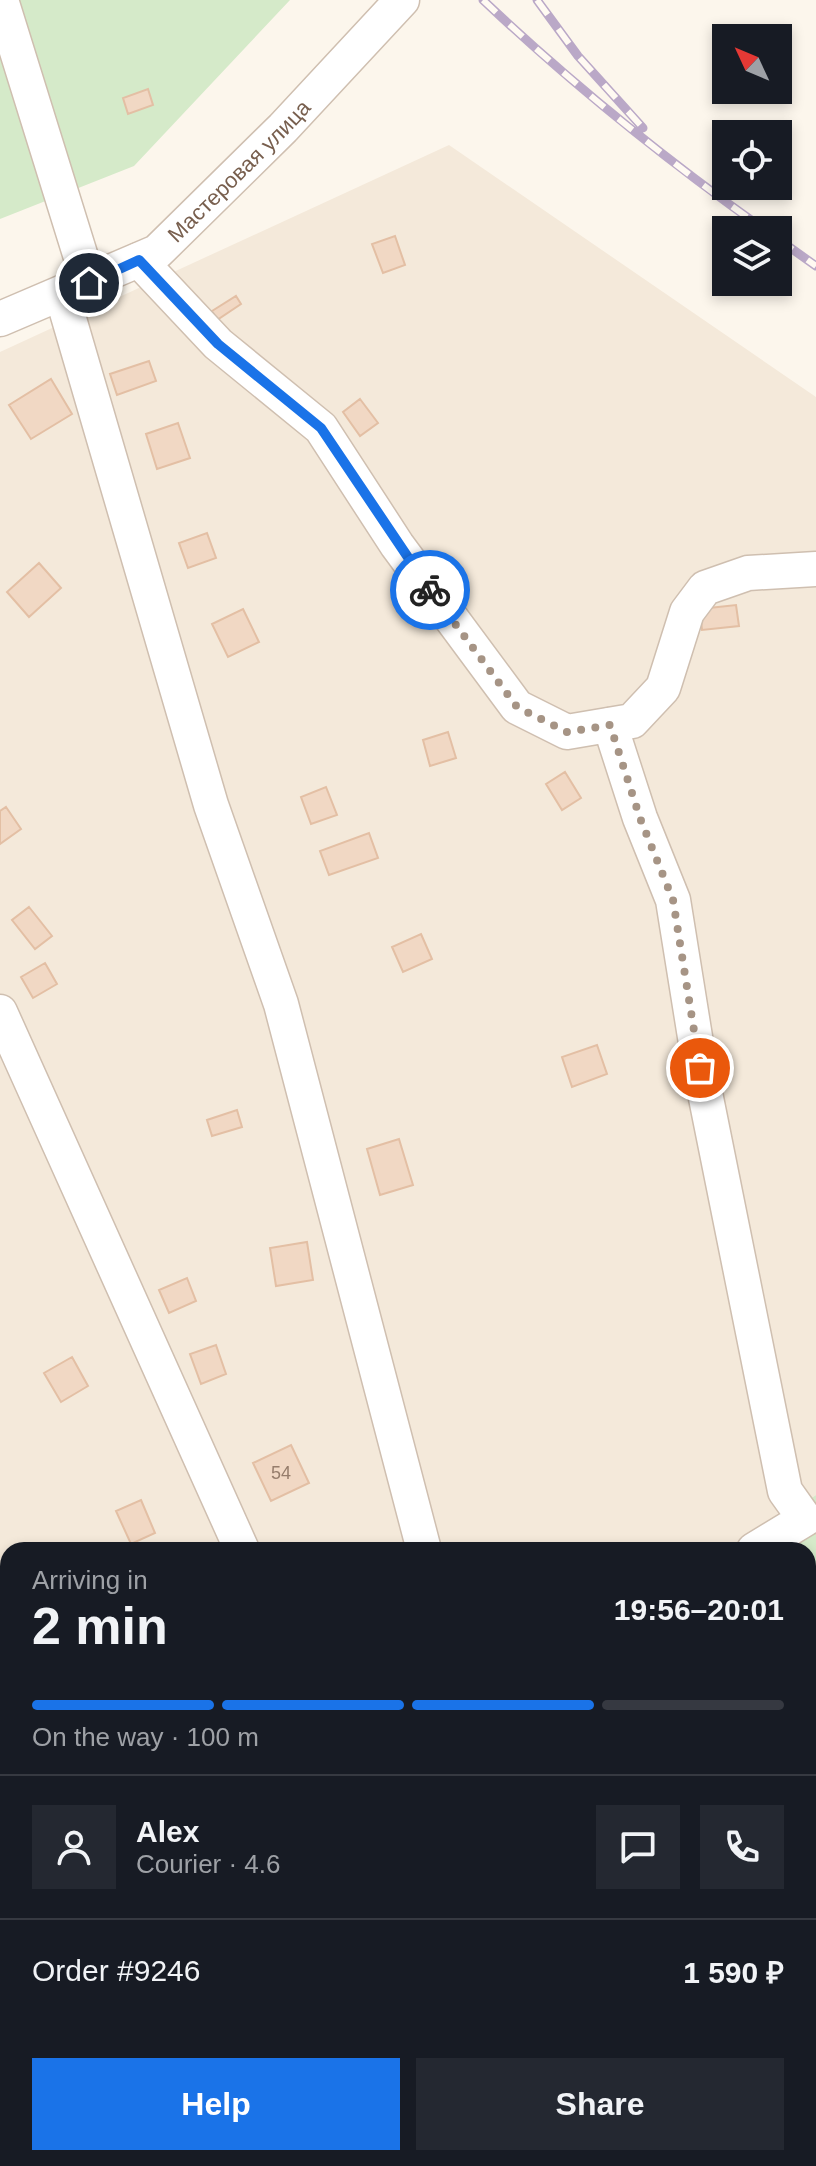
<!DOCTYPE html>
<meta charset="utf-8">
<style>
:root{--surface:#171b24;--page:#242831;--text:#f1f3f6;--muted:#9ea1a6;--line:#363941;--accent:#1a73e8}
body{margin:0;font-family:Helvetica,sans-serif;background:var(--page);color:var(--text);height:100vh;display:flex;flex-direction:column;font-size:30px;white-space:nowrap}
*{box-sizing:border-box;margin:0}
p{font-size:26px;color:var(--muted)}
.icon{flex:none;width:44px;height:44px;fill:none;stroke:currentColor;stroke-width:2;stroke-linecap:round;stroke-linejoin:round}
.map{position:relative;flex:1;overflow:hidden}
.sheet{position:absolute;left:0px;top:1542px;width:816px;height:624px;display:flex;flex-direction:column;background:var(--surface);border-radius:24px 24px 0 0;box-shadow:0 4px 12px #0003}
.sheet>*{flex:none}
.needle{width:52px;rotate:314deg}
.tools{position:absolute;left:712px;top:24px;display:grid;gap:16px}
.tools a{display:grid;place-items:center;width:80px;height:80px;border-radius:0px;background:var(--surface);box-shadow:0 4px 12px #0003;font-size:40px}
.pin{position:absolute;display:grid;place-items:center;width:68px;height:68px;color:#fff;margin:-34px;border:4px solid #fff;border-radius:50%;box-shadow:0 2px 8px #0007}
.courier{position:absolute;display:grid;place-items:center;width:80px;height:80px;margin:-40px;border:6px solid #1a73e8;border-radius:50%;background:#fff;color:#222;box-shadow:0 2px 10px #0007}
.summary em{font-style:normal;font-weight:700}
.summary div{display:flex;flex-direction:column-reverse}
.summary{display:flex;align-items:center;justify-content:space-between;height:136px;padding:0 32px}
h1{font-size:52px;font-weight:700;line-height:60px}
.bar{display:grid;grid-template-columns:repeat(4,1fr);gap:12px 8px;align-content:center;height:96px;padding:0 32px}
.bar i{height:10px;border-radius:6px;background:var(--line)}
.bar .active{background:var(--accent)}
.bar p{grid-column:span 4}
.line{display:flex;align-items:center;gap:20px;padding:0 32px;border-top:2px solid var(--line)}
.line div{flex:1}
.round{display:grid;place-items:center;flex:none;width:84px;height:84px;border-radius:0px;background:var(--page)}
.action{display:flex;gap:16px;margin-top:auto;padding:16px 32px}
.action a{flex:1;height:92px;border-radius:0px;background:var(--accent);color:#fff;font-size:32px;font-weight:700;line-height:92px;text-align:center}
.action a+a{background:var(--page);color:var(--text)}
.map>svg:first-child{display:block}
.residential{fill:#f4e9da}
.green{fill:#d5eac9}
.building{fill:#f1d8c4;stroke:#e3bfa4;stroke-width:2}
.lines{fill:none;stroke-linecap:round;stroke-linejoin:round}
.street-casing{stroke:#cfbfb0;stroke-width:37}
.street{stroke:#fff;stroke-width:34}
.rail-casing{stroke:#baa8c7;stroke-width:9}
.rail{stroke:#fffaf2;stroke-width:6;stroke-dasharray:18;stroke-linecap:butt}
.done{stroke:#a69485;stroke-width:8;stroke-dasharray:0 14.4}
.route{stroke:#1a73e8;stroke-width:10}
.labels{text-anchor:middle;stroke-width:8;stroke-linejoin:round;paint-order:stroke}
.number-label{font-size:18px;fill:#967d6c}
.street-label{font-size:22px;fill:#785f4e;stroke:#fffaf2}
</style>
<div class="map">
<svg width="816" height="2166" viewBox="0 0 816 2166">
<rect width="100%" height="100%" fill="#fcf6ec"/>
<path class="residential" d="M449,145L816,397V1495L733,1550H8V2158H583L586,2166H0V352Z"/>
<path class="green" d="M0,0H290L134,166L0,219Z
M816,1495V2166H586L584,2158H808V1550H733Z"/>
<path class="building" d="M148,89L153,105L128,114L123,98Z
M395,236L405,265L383,273L372,244Z
M236,296L241,304L217,320L212,311Z
M149,361L156,381L117,395L110,374Z
M51,379L72,414L31,439L9,405Z
M360,399L378,423L360,436L343,412Z
M178,423L190,458L157,469L146,434Z
M207,533L216,558L188,568L179,543Z
M39,563L61,588L29,617L7,592Z
M736,605L739,626L702,630L700,609Z
M243,609L259,642L228,657L212,624Z
M448,732L456,758L430,766L423,740Z
M565,772L581,798L562,810L546,784Z
M326,787L337,815L311,824L301,797Z
M6,807L21,829L0,844V811Z
M369,833L378,858L329,875L320,851Z
M29,907L52,936L35,949L12,920Z
M421,934L432,959L403,972L392,947Z
M45,963L57,984L33,998L21,977Z
M597,1045L607,1074L572,1087L562,1057Z
M237,1110L242,1127L212,1136L207,1120Z
M399,1139L413,1185L380,1195L367,1149Z
M307,1242L313,1280L276,1286L270,1248Z
M187,1278L196,1301L169,1313L159,1290Z
M216,1345L226,1374L201,1384L190,1354Z
M72,1357L88,1386L61,1402L44,1373Z
M291,1445L309,1483L271,1501L253,1463Z
M141,1500L155,1533L131,1544L116,1511Z
M0,2119L8,2129V2156L0,2163Z
M315,2158H334L339,2166H301Z"/>
<g class="lines">
<defs>
<g id="street">
<path d="M1,0L89,283"/>
<path d="M139,260L218,344L321,428L397,545L517,707L567,732L632,721L663,688L687,612L705,588L748,573L816,569"/>
<path d="M62,295L211,805L281,1004L424,1550"/>
<path id="s1" d="M0,319L157,252L283,128L402,0"/>
<path d="M610,725L640,818L673,900L700,1068L785,1491L805,1519L754,1550"/>
<path d="M0,1012L242,1550"/>
<path d="M516,2158L520,2166"/>
<path d="M597,2158L599,2166"/>
</g>
</defs>
<use href="#street" class="street-casing"/>
<use href="#street" class="street"/>
<defs>
<path id="rail" d="M483,0C572,84 665,159 765,230
M537,0L578,56L643,128
M778,239L816,266"/>
</defs>
<use href="#rail" class="rail-casing"/>
<use href="#rail" class="rail"/>
</g>
<g class="lines">
<path class="done" d="M430,590L517,707L567,732L610,725L640,818L673,900L700,1068"/>
<path class="route" d="M89,283L139,260L218,344L321,428L430,590"/>
</g>
<g class="labels">
<g class="number-label">
<text x="281" y="1479">54</text>
</g>
<g class="street-label">
<text dy="8" stroke="none"><textPath href="#s1" startOffset="286">Мастеровая улица</textPath></text>
</g>
</g>
</svg>
<div class="tools">
<a><svg class="needle" viewBox="-14 -14 28 28"><path d="M0-13l5 13h-10z" fill="#e53935"/><path d="M0 13l5-13h-10z" fill="#9ea1a6"/></svg></a>
<a><svg class="icon" aria-label="locate" viewBox="0 0 24 24"><circle cx="12" cy="12" r="6"/><path d="M12 2v4M12 18v4M2 12h4M18 12h4"/></svg></a>
<a><svg class="icon" aria-label="layers" viewBox="0 0 24 24"><path d="M12 4l9 5-9 5-9-5zM3 14l9 5 9-5"/></svg></a>
</div>
<div class="pin" style="left:700px;top:1068px;background:#ea580c"><svg class="icon" aria-label="bag" viewBox="0 0 24 24"><path d="M5 8h14l-1 12H6zM9 8a3 3 0 0 1 6 0"/></svg></div>
<div class="pin" style="left:89px;top:283px;background:#1f2937"><svg class="icon" aria-label="home" viewBox="0 0 24 24"><path d="M3 11l9-7 9 7M6 9v11h12V9"/></svg></div>
<div class="courier" style="left:430px;top:590px"><svg class="icon" aria-label="bike" viewBox="0 0 24 24"><circle cx="6" cy="16" r="4"/><circle cx="18" cy="16" r="4"/><path d="M6 16l4-8h5l3 8M10 8l3 8H6M13 5h3"/></svg></div>
<section class="sheet">
<div class="summary"><div><h1>2 min</h1><p>Arriving in</p></div><em>19:56–20:01</em></div>
<div class="bar"><i class="active"></i><i class="active"></i><i class="active"></i><i></i><p>On the way · 100 m</p></div>
<div class="line" style="height:144px"><a class="round"><svg class="icon" aria-label="person" viewBox="0 0 24 24"><circle cx="12" cy="8" r="4"/><path d="M4 21q1-7 8-7t8 7"/></svg></a><div><b>Alex</b><p>Courier · 4.6</p></div><a class="round"><svg class="icon" aria-label="chat" viewBox="0 0 24 24"><path d="M4 5h16v11H9l-5 4z"/></svg></a><a class="round"><svg class="icon" aria-label="phone" viewBox="0 0 24 24"><path d="M5 4h4l2 5-3 2q2 4 5 5l2-3 5 2v4C11 20 4 13 5 4z"/></svg></a></div>
<div class="line" style="height:104px"><div>Order #9246</div><b>1 590 ₽</b></div>
<div class="action"><a>Help</a><a>Share</a></div>
</section>
</div>
